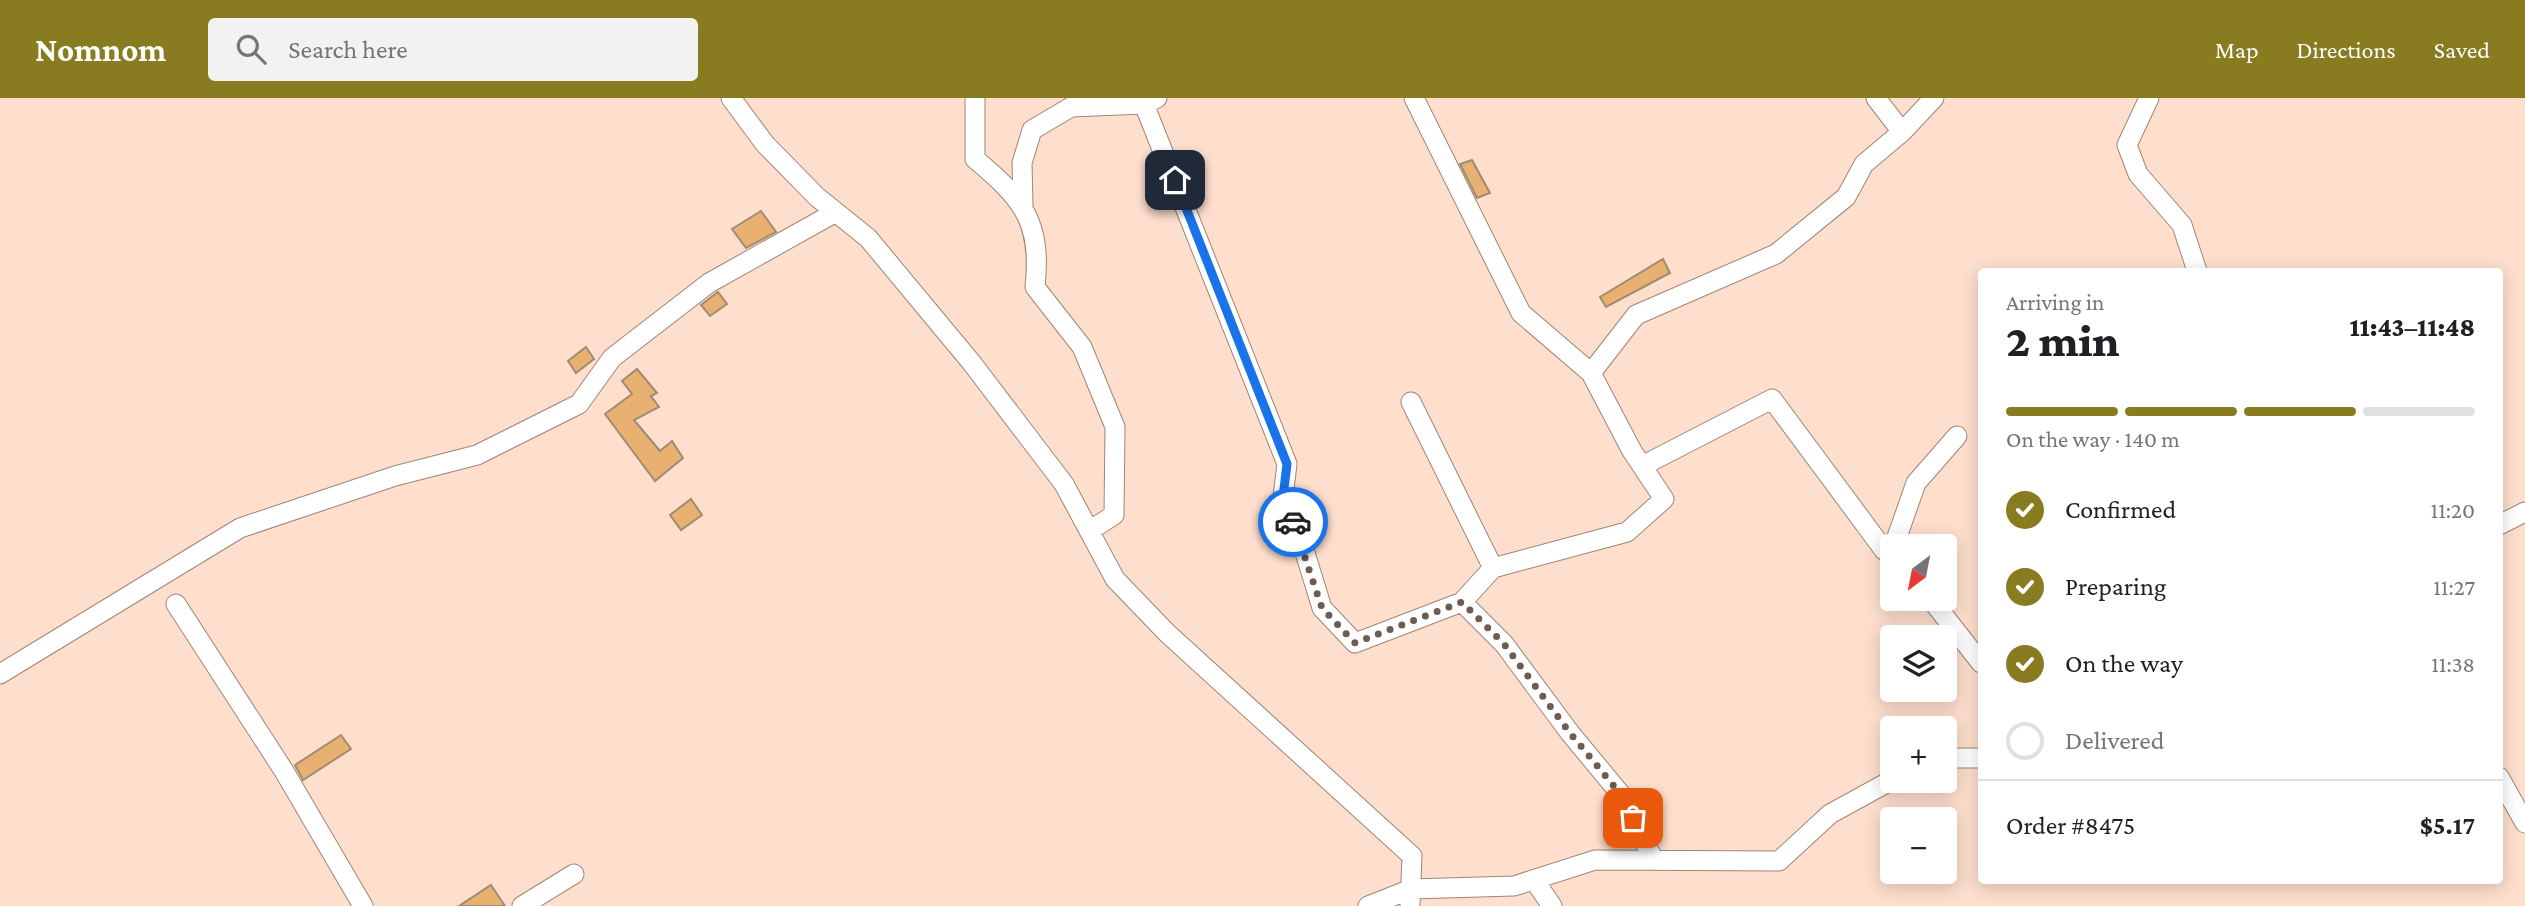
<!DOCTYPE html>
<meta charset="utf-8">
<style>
:root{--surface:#fff;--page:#f2f2f2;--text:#202124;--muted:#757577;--line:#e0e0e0;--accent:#887b20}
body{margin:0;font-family:"Crimson Pro",serif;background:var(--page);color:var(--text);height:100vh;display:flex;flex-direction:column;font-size:26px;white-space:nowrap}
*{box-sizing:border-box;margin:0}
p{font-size:23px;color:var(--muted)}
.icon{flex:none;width:38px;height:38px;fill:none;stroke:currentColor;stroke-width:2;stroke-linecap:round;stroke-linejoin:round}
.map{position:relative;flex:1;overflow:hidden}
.drawer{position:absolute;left:1978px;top:170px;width:525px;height:616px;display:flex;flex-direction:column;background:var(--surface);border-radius:7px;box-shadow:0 4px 18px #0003}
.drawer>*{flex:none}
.needle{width:46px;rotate:212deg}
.buttons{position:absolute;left:1880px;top:436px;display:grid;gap:14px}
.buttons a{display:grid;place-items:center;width:77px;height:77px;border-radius:7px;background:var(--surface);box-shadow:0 4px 18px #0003;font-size:35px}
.pin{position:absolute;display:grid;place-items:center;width:60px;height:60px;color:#fff;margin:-30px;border-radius:14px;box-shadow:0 4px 10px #0006}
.courier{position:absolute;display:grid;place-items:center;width:70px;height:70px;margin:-35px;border:5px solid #1a73e8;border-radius:50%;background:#fff;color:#222;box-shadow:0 2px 9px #0007}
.overview em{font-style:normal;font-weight:800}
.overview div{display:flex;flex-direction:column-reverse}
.overview{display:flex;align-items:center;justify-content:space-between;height:119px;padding:0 28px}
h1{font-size:46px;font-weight:800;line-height:52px}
.bar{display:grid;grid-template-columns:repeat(4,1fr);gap:10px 7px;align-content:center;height:84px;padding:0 28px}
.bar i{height:9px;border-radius:5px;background:var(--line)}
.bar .selected{background:var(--accent)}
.bar p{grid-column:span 4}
.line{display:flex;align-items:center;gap:18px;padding:0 28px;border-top:2px solid var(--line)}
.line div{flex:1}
ol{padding:0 28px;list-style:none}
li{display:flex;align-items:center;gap:21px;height:77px}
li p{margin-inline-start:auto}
li .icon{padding:7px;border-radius:50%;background:var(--accent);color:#fff;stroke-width:4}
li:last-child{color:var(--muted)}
li i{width:38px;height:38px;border:4px solid var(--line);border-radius:50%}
header{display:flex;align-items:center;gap:42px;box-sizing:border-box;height:98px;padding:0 35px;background:var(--accent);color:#fff}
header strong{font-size:33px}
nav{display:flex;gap:38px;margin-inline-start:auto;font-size:24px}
.search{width:490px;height:63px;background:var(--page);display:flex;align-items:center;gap:18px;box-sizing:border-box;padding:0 24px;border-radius:7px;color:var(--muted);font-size:26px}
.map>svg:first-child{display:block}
.building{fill:#e9b171;stroke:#a08b73;stroke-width:2}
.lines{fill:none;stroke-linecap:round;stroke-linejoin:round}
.street-casing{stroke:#a08474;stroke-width:21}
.street{stroke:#fff;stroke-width:19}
.done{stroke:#6d5c51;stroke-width:7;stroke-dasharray:0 12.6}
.route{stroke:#1a73e8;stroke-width:9}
</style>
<header>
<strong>Nomnom</strong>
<div class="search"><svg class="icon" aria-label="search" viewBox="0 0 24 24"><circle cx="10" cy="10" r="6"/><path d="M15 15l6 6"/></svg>Search here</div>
<nav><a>Map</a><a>Directions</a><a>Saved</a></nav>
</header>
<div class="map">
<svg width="2525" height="808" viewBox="0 0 2525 808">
<rect width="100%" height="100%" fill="#fedfcd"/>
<path class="building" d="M1472,62L1490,95L1477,100L1460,66Z
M761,113L776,134L746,150L732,131Z
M1663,161L1670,175L1606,209L1600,199Z
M718,194L727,206L710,218L701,207Z
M586,249L594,261L576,275L568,263Z
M637,271L657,295L651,298L659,309L634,322L660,353L672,343L683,360L655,383L605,316L632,296L622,283Z
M691,401L702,417L681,432L670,417Z
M341,637L351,651L303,682L295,667Z
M491,787L505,808H459Z"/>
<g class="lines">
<defs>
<path id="street" d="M731,0L765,46L817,99L868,140L971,264L1064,386L1115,481L1167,535L1412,758L1410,808
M975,0V61C1023,101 1042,124 1035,189L1082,249L1115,329L1114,417L1089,433
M1414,0L1521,215L1591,275L1632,353L1664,401L1627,434L1493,470L1462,504
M1876,0L1902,34
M2149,0L2127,47L2138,76L2182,127L2197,173
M1144,6L1287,366L1283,399L1301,442L1322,510L1355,545L1462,504L1504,546L1570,635L1623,699L1653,761
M1023,107L1022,65L1032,32L1071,9L1144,6L1157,0
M1591,275L1636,217L1776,156L1846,99L1864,66L1902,34L1934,0
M1411,304L1493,470
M1642,368L1772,301L1884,452L1892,458
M2499,427L2525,414
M1898,448L1896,442L1916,385L1957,338
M1930,500L1981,565
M176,506L284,673L363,808
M0,576L240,430L395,378L477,357L579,306L612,260L709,185L836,114
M1944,660H1981
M2499,679L2525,725
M1534,782L1552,808
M522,808L574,776
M1368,808L1411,791L1514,788L1595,762L1779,763L1830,716L1892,682"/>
</defs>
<use href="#street" class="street-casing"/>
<use href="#street" class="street"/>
</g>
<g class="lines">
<path class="done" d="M1293,424L1322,510L1355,545L1462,504L1504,546L1570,635L1623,699L1633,720"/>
<path class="route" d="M1175,82L1287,366L1283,399L1293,424"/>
</g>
</svg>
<div class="buttons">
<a><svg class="needle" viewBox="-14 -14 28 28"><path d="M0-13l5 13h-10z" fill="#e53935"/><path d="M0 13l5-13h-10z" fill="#757577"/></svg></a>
<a><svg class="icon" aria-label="layers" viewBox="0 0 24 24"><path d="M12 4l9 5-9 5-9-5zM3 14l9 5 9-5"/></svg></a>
<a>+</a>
<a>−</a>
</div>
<div class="pin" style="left:1633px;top:720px;background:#ea580c"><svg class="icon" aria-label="bag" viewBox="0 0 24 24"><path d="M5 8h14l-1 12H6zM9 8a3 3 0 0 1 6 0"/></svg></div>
<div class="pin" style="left:1175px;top:82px;background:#1f2937"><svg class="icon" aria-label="home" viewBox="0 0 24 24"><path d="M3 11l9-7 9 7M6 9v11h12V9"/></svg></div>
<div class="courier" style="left:1293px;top:424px"><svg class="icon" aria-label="car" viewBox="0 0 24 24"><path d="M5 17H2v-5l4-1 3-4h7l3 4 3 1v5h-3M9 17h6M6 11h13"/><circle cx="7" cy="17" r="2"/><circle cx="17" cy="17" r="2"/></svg></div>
<section class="drawer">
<div class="overview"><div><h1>2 min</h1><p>Arriving in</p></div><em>11:43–11:48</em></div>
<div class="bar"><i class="selected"></i><i class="selected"></i><i class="selected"></i><i></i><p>On the way · 140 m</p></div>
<ol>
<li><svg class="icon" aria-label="check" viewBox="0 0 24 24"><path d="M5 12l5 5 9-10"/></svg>Confirmed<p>11:20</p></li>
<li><svg class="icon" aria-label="check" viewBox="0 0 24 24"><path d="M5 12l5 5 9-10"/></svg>Preparing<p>11:27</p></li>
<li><svg class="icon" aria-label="check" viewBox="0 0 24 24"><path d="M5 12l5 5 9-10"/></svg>On the way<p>11:38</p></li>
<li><i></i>Delivered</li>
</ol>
<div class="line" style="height:91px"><div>Order #8475</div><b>$5.17</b></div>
</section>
</div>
